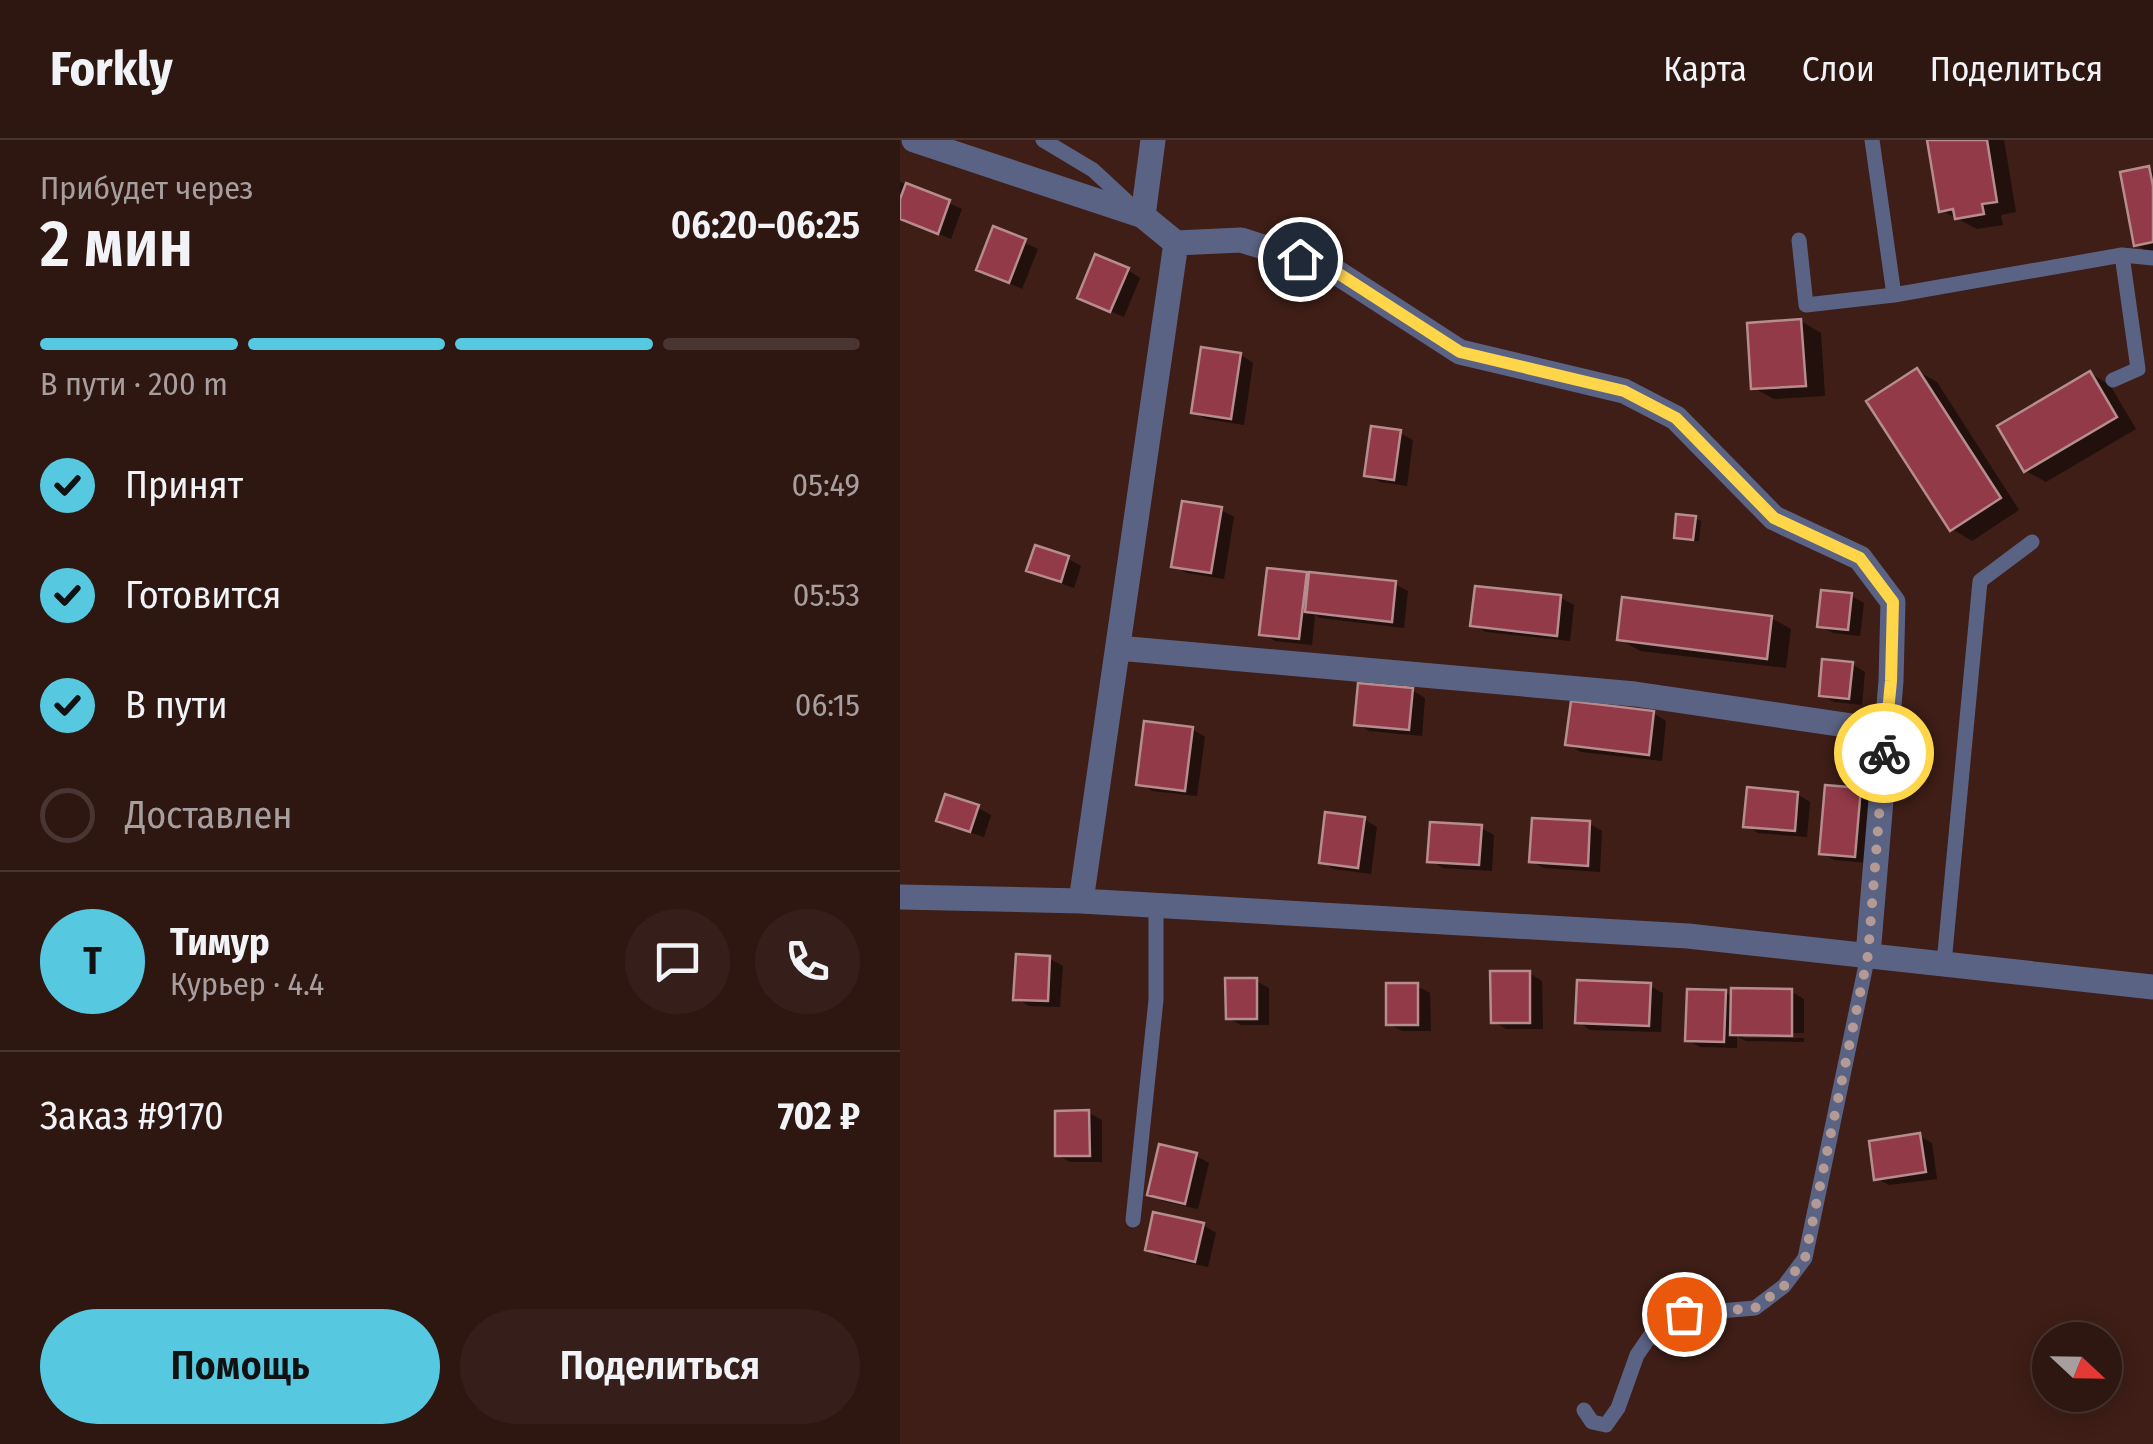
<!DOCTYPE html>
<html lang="ru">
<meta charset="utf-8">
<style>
:root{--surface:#2e1611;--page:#361f1a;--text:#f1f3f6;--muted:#a79f9f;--line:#493531;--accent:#56c9e1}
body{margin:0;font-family:"Fira Sans Condensed",sans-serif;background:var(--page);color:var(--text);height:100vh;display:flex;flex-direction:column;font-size:38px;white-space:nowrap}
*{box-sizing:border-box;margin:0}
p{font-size:32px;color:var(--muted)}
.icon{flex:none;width:55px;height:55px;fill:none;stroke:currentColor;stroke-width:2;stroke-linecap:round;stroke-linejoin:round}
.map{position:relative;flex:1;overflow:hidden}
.panel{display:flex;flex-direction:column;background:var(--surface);width:900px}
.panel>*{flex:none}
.needle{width:65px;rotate:112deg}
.fabs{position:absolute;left:1132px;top:1182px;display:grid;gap:20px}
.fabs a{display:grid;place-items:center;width:90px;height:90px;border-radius:50%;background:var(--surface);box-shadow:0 5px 25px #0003,0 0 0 2px var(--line);font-size:50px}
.pin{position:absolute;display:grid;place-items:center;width:85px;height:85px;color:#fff;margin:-42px;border:5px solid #fff;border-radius:50%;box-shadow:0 2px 10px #0007}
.courier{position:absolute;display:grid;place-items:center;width:100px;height:100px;margin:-50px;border:8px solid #ffd54a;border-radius:50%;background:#fff;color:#222;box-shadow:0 2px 12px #0007}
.headline em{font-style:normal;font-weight:600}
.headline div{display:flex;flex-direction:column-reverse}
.headline{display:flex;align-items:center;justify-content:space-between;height:170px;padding:0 40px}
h1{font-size:65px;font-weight:600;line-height:75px}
.bar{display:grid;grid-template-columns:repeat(4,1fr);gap:15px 10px;align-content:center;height:120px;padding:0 40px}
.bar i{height:12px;border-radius:8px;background:var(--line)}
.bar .current{background:var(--accent)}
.bar p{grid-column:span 4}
.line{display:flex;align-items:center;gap:25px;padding:0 40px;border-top:2px solid var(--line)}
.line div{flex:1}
.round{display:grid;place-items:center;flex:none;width:105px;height:105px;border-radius:52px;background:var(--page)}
ol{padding:0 40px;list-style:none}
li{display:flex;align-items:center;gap:30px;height:110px}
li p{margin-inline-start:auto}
li .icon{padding:10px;border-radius:50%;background:var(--accent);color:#111;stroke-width:4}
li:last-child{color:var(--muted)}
li i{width:55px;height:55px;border:5px solid var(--line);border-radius:50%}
.primary-button{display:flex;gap:20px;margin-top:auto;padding:20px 40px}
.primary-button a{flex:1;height:115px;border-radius:60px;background:var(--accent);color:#111;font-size:40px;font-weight:600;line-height:115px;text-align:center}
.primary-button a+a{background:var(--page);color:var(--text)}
header{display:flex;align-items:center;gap:60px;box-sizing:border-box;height:140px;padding:0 50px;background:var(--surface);border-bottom:2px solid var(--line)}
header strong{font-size:48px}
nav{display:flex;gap:55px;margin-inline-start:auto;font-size:35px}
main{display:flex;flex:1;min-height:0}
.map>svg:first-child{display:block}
.shadow{fill:#0007}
.building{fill:#923a47;stroke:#b68c8f;stroke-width:2.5}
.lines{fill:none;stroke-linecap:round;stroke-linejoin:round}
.service{stroke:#5b6384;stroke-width:15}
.minor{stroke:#5b6384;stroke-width:25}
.done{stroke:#b39a94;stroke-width:10;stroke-dasharray:0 18}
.route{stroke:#ffd54a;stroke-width:12}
</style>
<header>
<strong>Forkly</strong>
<nav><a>Карта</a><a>Слои</a><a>Поделиться</a></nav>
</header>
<main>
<section class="panel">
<div class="headline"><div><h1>2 мин</h1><p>Прибудет через</p></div><em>06:20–06:25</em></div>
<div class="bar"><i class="current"></i><i class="current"></i><i class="current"></i><i></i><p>В пути · 200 m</p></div>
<ol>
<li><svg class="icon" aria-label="check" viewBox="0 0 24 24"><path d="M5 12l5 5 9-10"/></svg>Принят<p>05:49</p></li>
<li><svg class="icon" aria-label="check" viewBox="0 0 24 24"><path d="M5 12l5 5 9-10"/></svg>Готовится<p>05:53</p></li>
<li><svg class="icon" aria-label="check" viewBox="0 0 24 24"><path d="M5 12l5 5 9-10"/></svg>В пути<p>06:15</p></li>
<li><i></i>Доставлен</li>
</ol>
<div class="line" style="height:180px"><b class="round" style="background:var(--accent);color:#111">Т</b><div><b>Тимур</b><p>Курьер · 4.4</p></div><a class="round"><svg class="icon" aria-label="chat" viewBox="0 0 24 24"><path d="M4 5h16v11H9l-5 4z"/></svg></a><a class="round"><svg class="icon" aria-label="phone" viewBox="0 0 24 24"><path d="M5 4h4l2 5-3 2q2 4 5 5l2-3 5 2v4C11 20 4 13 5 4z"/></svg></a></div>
<div class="line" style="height:130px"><div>Заказ #9170</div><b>702 ₽</b></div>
<div class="primary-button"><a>Помощь</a><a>Поделиться</a></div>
</section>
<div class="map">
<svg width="1253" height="1304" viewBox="0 0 1253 1304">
<rect width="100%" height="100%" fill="#3e1e17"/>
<path class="shadow" d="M1029,0H1104L1116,72L1101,75L1103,85L1077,89L1041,70Z
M1249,29L1253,31V111L1249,112L1236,105Z
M0,42L62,69L51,99L0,78Z
M94,89L138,109L122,149L79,129Z
M228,130L240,138L224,177L193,164Z
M901,181L921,193L925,256L874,259L854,248Z
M341,215L353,223L344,285L306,279L293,272Z
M1017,231L1037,242L1119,370L1072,401L1052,389Z
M1190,233L1210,245L1236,289L1146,342L1126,331Z
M500,293L513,300L507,346L480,342L467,335Z
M321,370L334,377L324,439L287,433L274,426Z
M795,378L801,381L799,401L782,400L776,397Z
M136,408L168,419L181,426L174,448L142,437L129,430Z
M406,435L411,438L495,444L508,451L504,488L420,478L415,475L412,505L375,501L362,493Z
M951,456L964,463L960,496L933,493L920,486Z
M661,458L674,465L670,501L586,492L573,485Z
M871,478L891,489L886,528L740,511L720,499Z
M952,524L965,532L962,565L934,562L921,555Z
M512,550L525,558L522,596L469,591L456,583Z
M753,573L766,581L762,621L681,612L668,604Z
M292,589L305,597L297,656L252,651L239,643Z
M960,650L973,658L968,723L934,720L921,712Z
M897,654L910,662L907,697L858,693L846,685Z
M78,668L91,675L84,697L52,687L39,679Z
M464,679L477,687L471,734L434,729L422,722Z
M690,684L702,691L700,732L644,728L631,721Z
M581,688L594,695L592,731L543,728L530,720Z
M150,819L163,826L160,867L129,866L116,858Z
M629,833L642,841L643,889H606L593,881Z
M356,841L369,848V885H341L328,878Z
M517,846L530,853L531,891H502L489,884Z
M750,846L763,853L761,892L690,890L678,882Z
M892,852L904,859V893H843V898H904V902L846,901L837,896V908L800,907L787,900L826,853L833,857Z
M189,973L202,980V1022H170L157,1015Z
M1019,996L1032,1003L1037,1039L989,1045L976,1038Z
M296,1016L309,1023L298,1069L262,1061L250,1053Z
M303,1085L316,1093L308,1127L260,1117L247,1109Z"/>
<path class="building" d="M1027,0H1087L1097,62L1082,64L1084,74L1055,79L1053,69L1039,72Z
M1249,26L1253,46V102L1234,106L1220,32Z
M6,43L50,60L38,94L0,79V59Z
M93,86L126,99L109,143L76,130Z
M195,114L229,128L210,172L177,158Z
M901,179L906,246L851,249L847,183Z
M301,207L341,213L331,279L291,273Z
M1017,228L1101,358L1050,391L966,261Z
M1190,231L1217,277L1124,332L1097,286Z
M471,286L501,290L494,340L464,336Z
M282,361L322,367L311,433L271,427Z
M776,374L796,376L793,400L774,398Z
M135,405L169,416L161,442L126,431Z
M367,428L407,432L399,499L359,495Z
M409,432L496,441L492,482L405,472Z
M575,446L661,455L657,496L570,486Z
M921,450L952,453L948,490L917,487Z
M722,457L872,476L867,519L717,500Z
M922,519L953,522L949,559L919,556Z
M458,543L513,548L509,590L454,585Z
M671,561L754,571L749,615L665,605Z
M244,581L293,587L285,651L236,645Z
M925,645L961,648L955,717L919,714Z
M847,647L898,652L895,691L843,687Z
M45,654L79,665L70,692L36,681Z
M425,672L465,677L458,728L419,723Z
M632,678L690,681L688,726L629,722Z
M530,682L582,685L579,725L527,722Z
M116,814L150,816L148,861L113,860Z
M590,831H630V883H591Z
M325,838H357V879H326Z
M677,840L751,843L749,886L675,883Z
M486,843H518V885H486Z
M831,848L892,849V896L830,895Z
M787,849L826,850L824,902L785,901Z
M189,970L190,1016H155V971Z
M1020,993L1026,1032L974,1040L969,1001Z
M259,1004L297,1013L285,1064L247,1055Z
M253,1072L304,1083L295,1122L245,1110Z"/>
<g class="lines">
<path class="service" d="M143,0L193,30L235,69
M972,0L994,155L1222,115L1253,118
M899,100L906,165L994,155
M1213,240L1238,229L1222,115
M1044,823L1080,441L1132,402
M233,1080L256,860V765
M684,1270L692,1282L706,1285L718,1268L737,1215L759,1183L784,1174L855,1168L884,1146L905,1118L968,815"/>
<path class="minor" d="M14,0L243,76L276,103L341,100L430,128L560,212L724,251L776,278L874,378L960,418L993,462L991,541L968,815
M243,76L253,0
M218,508L735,554L986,591
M0,757L181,761L788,796L1253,847
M181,761L276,103"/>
</g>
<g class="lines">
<path class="done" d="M784,1174L855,1168L884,1146L905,1118L968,815L984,613"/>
<path class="route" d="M400,119L430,128L560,212L724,251L776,278L874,378L960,418L993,462L991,541L984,613"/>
</g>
</svg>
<div class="fabs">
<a><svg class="needle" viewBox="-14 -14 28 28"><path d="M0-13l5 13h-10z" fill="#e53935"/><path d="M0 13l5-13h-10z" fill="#a79f9f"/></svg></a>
</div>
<div class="pin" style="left:784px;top:1174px;background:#ea580c"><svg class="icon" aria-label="bag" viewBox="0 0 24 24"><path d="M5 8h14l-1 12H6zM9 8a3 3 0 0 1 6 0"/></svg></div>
<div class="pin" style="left:400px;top:119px;background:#1f2937"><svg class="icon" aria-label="home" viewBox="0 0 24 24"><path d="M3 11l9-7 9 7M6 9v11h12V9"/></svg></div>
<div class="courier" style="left:984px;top:613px"><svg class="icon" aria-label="bike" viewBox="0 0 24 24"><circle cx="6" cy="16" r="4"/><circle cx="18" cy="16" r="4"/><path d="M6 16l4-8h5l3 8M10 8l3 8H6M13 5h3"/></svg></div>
</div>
</main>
